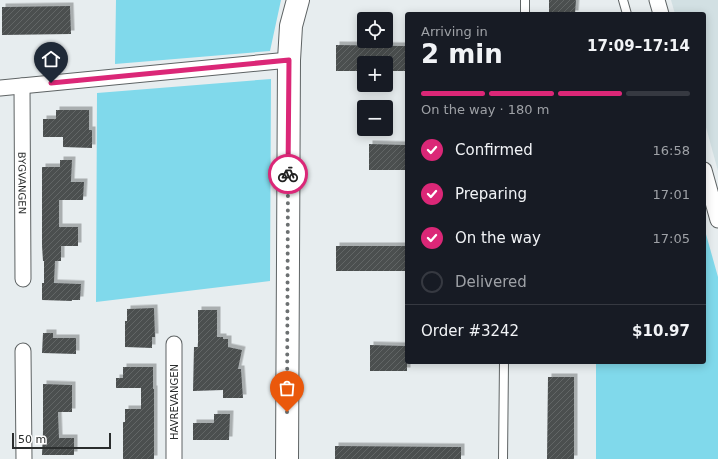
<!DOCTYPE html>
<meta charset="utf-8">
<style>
:root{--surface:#171b24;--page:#20242c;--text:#f1f3f6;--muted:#9ea1a6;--line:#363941;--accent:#db2777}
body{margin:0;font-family:"DejaVu Sans",sans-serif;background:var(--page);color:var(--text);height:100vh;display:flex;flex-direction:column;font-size:15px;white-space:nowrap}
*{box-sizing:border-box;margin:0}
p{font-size:13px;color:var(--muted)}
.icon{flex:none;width:22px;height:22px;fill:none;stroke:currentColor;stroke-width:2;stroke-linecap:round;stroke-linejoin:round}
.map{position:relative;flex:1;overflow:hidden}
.drawer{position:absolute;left:405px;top:12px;width:301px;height:352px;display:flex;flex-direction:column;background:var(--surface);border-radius:4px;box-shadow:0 2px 10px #0003}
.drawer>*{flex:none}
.fabs{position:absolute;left:357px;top:12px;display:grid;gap:8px}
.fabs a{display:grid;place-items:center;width:36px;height:36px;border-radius:4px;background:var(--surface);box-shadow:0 2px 10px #0003;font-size:20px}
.scale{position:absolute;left:12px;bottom:10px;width:99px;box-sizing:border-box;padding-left:4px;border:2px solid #2a2d2d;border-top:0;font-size:11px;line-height:14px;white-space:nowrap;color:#2a2d2d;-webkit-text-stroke:3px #fff;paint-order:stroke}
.pin{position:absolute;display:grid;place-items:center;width:34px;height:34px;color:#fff;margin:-41px -17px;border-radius:50% 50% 50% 0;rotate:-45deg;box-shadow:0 0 4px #0007}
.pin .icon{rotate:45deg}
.courier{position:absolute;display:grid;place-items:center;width:40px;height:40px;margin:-20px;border:3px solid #db2777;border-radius:50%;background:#fff;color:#222;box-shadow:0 1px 5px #0007}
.overview em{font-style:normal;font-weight:800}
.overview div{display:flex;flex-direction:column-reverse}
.overview{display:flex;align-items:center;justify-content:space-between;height:68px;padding:0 16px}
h1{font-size:26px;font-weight:800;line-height:30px}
.bar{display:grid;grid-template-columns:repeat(4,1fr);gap:6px 4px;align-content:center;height:48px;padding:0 16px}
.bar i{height:5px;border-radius:3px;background:var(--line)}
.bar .active{background:var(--accent)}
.bar p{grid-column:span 4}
.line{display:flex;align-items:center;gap:10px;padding:0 16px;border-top:1px solid var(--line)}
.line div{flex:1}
ol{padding:0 16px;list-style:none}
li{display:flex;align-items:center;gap:12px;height:44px}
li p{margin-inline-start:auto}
li .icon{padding:4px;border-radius:50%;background:var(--accent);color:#fff;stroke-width:4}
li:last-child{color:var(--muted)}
li i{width:22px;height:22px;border:2px solid var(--line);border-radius:50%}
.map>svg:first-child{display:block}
.built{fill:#d2e0e3}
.green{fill:#80d9eb}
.building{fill:url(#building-hatch);filter:url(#shadow)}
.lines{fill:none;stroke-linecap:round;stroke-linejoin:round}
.lane-casing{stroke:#5e6364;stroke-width:10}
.street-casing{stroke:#5e6364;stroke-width:17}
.secondary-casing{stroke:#5e6364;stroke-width:24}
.lane{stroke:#fff;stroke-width:8}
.street{stroke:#fff;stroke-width:15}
.secondary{stroke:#fff;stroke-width:22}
.done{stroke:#6c7071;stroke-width:4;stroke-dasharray:0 7.2}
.route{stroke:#db2777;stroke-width:5}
.labels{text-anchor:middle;stroke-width:4;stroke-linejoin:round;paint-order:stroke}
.street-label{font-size:10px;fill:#2a2d2d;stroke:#fff}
</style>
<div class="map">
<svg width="718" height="459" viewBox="0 0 718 459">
<defs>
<pattern id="building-hatch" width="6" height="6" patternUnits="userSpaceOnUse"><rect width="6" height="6" fill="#4b4f50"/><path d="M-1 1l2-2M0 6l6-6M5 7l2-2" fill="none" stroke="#626666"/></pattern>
<filter id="shadow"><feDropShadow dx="3.5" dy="-3.5" stdDeviation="0" flood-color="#0004"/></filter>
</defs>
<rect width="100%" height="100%" fill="#e7edef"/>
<path class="built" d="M671,0H718V171L704,120V14H675Z"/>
<path class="green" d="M116,0H281L270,51L115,64Z
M271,79L270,281L96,302L97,93Z
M704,227L718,277V459H596V362H704Z"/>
<path class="building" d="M549,0H576L575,14H549Z
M70,6L71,34L2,35V7Z
M336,45L407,46V71H386V63H364V71H336Z
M56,110H89V130H92V148L63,147V137H43V119H56Z
M369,144L407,145V170H369Z
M60,160H72L71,182H84L83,200H59V227H78V246H61V261H55L54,283L81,284L80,300H72V301L42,300V283H44V261H43L42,246V167H60Z
M336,246H407V271H336Z
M154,308L155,337H152V348L125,347V321H127V309Z
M198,310H217V337H223V339H228V347L242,350L238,369H241L243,398H223V390L193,391L194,347H198Z
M43,333H53V338H76V354L42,353Z
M370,345L407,346V371H370Z
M123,367H153V389H154V459H123V422H125V409H141V388H116V378H123Z
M548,377H574V459H547Z
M43,384L72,385V412H58L59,438H74V455H42L43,432Z
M214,414H230L229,440H193V423H214Z
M335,446L461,447V459H335Z"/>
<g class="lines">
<defs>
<path id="lane" d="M623,0L627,14
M525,14V0
M503,459L504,362"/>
<g id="street">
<path d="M657,0L661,14"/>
<path id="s1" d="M22,86L23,279"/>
<path d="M0,88L289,60"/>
<path d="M704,170L718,220"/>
<path d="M23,351L24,459"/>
<path d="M174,459V344"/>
</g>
<path id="secondary" d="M287,459L289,60L291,26L298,0"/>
</defs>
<use href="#lane" class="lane-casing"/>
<use href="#street" class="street-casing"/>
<use href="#secondary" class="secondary-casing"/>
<use href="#lane" class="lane"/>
<use href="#street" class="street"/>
<use href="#secondary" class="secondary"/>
</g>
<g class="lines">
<path class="done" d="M287,412L288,174"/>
<path class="route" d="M51,83L289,60L288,174"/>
</g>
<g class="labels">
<g class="street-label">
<text dy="4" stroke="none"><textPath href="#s1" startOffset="97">BYGVANGEN</textPath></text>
<text transform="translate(174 402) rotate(-90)" y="4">HAVREVANGEN</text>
</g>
</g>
</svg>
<div class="fabs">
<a><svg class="icon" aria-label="locate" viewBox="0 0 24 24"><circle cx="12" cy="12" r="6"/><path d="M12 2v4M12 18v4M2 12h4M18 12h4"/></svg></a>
<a>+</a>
<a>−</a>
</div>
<div class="scale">50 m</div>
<div class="pin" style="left:287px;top:412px;background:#ea580c"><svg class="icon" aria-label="bag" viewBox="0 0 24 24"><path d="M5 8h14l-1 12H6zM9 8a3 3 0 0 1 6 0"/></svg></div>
<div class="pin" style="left:51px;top:83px;background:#1f2937"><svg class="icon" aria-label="home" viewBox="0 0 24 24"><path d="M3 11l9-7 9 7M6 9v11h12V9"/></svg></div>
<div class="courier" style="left:288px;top:174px"><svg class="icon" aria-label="bike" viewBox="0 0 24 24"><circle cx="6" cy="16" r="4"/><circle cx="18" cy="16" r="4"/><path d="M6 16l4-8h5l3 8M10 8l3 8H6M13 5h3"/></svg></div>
<section class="drawer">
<div class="overview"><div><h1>2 min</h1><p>Arriving in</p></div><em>17:09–17:14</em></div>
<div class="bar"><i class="active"></i><i class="active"></i><i class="active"></i><i></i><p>On the way · 180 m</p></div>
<ol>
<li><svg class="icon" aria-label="check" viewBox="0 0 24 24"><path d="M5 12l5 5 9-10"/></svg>Confirmed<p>16:58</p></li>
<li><svg class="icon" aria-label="check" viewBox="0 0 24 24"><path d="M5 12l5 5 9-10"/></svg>Preparing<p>17:01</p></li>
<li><svg class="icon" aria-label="check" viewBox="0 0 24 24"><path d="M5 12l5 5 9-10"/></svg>On the way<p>17:05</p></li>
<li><i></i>Delivered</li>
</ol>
<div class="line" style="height:52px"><div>Order #3242</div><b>$10.97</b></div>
</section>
</div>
